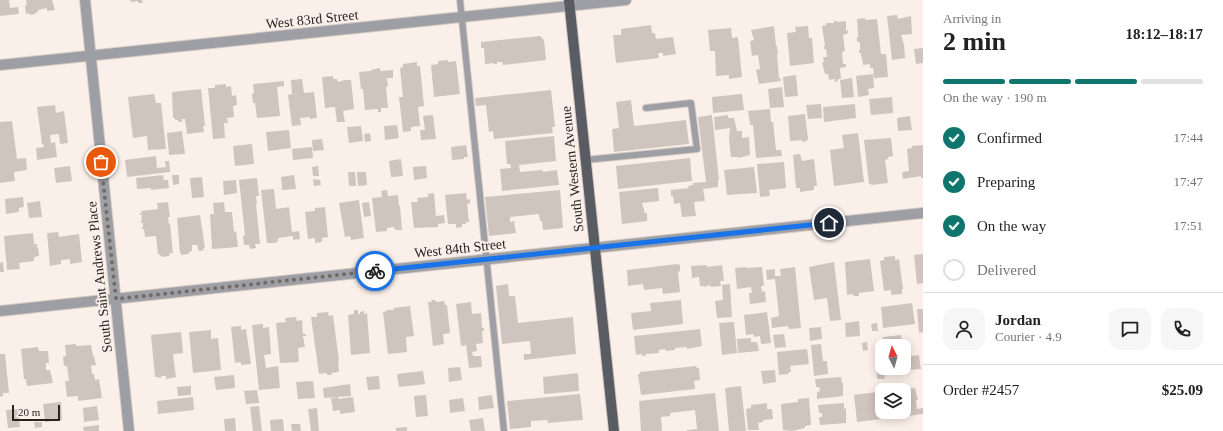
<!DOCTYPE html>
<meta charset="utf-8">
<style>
:root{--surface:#fff;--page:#f6f6f6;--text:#222;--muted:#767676;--line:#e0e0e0;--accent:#0f766e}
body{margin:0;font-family:Georgia,serif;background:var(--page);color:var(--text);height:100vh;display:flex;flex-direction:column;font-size:15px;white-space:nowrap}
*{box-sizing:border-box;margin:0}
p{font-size:13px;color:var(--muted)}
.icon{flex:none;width:22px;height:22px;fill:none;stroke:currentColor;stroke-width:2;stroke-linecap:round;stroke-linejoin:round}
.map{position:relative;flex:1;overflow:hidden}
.panel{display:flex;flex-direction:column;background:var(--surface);width:300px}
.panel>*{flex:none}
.needle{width:26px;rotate:354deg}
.buttons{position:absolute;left:875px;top:339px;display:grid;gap:8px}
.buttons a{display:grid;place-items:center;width:36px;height:36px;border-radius:8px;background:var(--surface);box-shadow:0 2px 10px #0003;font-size:20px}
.scale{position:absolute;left:12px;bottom:10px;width:48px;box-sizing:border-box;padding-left:4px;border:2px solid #272320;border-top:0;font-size:11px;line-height:14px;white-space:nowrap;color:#272320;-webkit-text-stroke:3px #fbf0e9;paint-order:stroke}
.pin{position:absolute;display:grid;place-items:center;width:34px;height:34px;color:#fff;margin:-17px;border:2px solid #fff;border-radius:50%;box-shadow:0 1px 4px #0007}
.courier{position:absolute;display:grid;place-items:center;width:40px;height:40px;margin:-20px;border:3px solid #1a73e8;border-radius:50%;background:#fff;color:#222;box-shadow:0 1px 5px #0007}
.headline em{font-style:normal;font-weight:700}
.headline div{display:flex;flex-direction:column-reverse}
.headline{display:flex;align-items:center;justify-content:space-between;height:68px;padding:0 20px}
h1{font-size:26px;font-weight:700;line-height:30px}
.bar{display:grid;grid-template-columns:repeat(4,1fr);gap:6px 4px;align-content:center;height:48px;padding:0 20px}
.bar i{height:5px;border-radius:3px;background:var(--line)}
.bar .on{background:var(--accent)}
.bar p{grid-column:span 4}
.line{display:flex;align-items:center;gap:10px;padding:0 20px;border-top:1px solid var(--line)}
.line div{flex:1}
.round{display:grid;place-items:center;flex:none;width:42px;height:42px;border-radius:12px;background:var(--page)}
ol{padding:0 20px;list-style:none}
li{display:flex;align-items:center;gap:12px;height:44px}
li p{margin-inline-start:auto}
li .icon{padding:4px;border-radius:50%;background:var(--accent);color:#fff;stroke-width:4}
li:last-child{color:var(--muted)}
li i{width:22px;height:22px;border:2px solid var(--line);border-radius:50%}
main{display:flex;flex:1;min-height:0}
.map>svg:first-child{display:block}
.building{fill:#d0c5be}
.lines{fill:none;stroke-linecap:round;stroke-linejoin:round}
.service-casing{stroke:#d5cbc5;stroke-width:8}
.minor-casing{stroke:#d5cbc5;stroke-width:12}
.tertiary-casing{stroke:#d5cbc5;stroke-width:12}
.primary-casing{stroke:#d5cbc5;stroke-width:12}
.service{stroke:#9e9fa4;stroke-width:6}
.minor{stroke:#9e9fa4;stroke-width:10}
.tertiary{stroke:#9e9fa4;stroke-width:10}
.primary{stroke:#5a5c64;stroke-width:10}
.done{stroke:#716b66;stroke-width:4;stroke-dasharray:0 7.2}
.route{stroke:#1a73e8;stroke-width:5}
.labels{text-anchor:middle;stroke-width:4;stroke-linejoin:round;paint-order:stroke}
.street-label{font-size:14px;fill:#272320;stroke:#fbf0e9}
</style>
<main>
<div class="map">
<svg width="923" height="431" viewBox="0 0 923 431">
<rect width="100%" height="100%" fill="#fbf0e9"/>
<path class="building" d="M0,0H9L10,8L18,7L19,14L0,16Z
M26,0H52L55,10L47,11V8L38,10V12L35,13V14L30,15L29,13L26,14L25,5H27Z
M130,0H142L143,3H138V1L131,2Z
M897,15L898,19L911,16L912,34L901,35L904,45L905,58L892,60L887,16Z
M865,18V20L877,19L881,54H886L888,77L874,78L873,68H870V64L863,65L862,57H861V53H859V50H860V42H857V37H859L858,35L857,19Z
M834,21H837V22L846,21V31L848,30V33L843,35L845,51L842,52L843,64H846V67L840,68L841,79H838V81L835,82V79L829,80L828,74H825L822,62H824L823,57H827L826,49H824V46H825L822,26L826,25V23H834Z
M651,25L652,33H655L656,39L673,37L676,54L663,56V53H658L659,58L616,63L613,35H621V29Z
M774,26L776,46H777L778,54H777L779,78H780L781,81L759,84L756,70L760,69L758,55L752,56L750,41L754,40L751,30Z
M808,26L809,38H812L814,63L790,66L787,33L796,32L795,27Z
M731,28L732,38L738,37L742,77L729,79V75L716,76L715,51H710L708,30Z
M540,36L544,40L546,60L503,65L502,62H497V64H494V63L485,64L484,48H481V42Z
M923,48V63L916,64L914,49Z
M448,60V62L456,61L460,94L434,97L431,65L438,64V61Z
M417,62V66H420L424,106L418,107L420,126L411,127V131L403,132L399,97H403L400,68L403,67V64Z
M380,68V71L393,70V78H387L388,86L386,87L388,108H381V112H378V109L365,110L363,89H361L359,72L371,71V70Z
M873,74L874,88L868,89L869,95L858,97L856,76Z
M796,75L798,96L785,97L783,77Z
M333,76V79H337L338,82L345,80H351L354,109L343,111L345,122H337L335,107L325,108L322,77Z
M852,78L854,97L842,98L840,80Z
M302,79L304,93L314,92L317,118L310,119V117L300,118L301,125L292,126L288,95L292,94L291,80Z
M284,81V86L277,87L280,116L257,118L255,103H253L252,94L254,93L253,84Z
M226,84V87L231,86L232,96L236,95L237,105L233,106L234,117L227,118L228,123H224L225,138L213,139L208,88H215V85Z
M782,87L784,107L770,108L768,89Z
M201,89L205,126H203L204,132L187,134L185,119H182V122H179L178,120H175V118H173L172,92Z
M551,90L555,127H552L553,133L494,139L493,131L489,132L486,105L476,106L475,98Z
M154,94L156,103H161L166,149L148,150L147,136L133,138L128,97Z
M742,94L744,110L713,113L712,97Z
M892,97L893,113L871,115L869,99Z
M631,100L634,126L686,120L689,144L614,152L612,129L619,128L616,102Z
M821,104L822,118L808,119L806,105Z
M855,104L856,118L824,122L823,107Z
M55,105L56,113L64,111L68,143L60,144L59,134L50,135L51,143L55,142L57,157L37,160L36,148L44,147L43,144H42L37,107Z
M770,109L771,122H773L776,150H781L782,156L756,158L753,125H750L748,111Z
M805,114L808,139L807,140V141L802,142V140L790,141L788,116Z
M433,115L436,139L421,140L420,130H425L423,116Z
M712,115L719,180H718V187L703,189L705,201L694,202L696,216L682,217L680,203L674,204L673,196H671V190L689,188L688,186L693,185V183L706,182L698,117Z
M728,115V118H734L737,131H742V138L749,137L750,155L738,158V157H731L729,139L730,128L715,130L714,117Z
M910,116L912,130L898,131L897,118Z
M12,121L17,159L26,158L27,170L14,172L15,181L0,183V122Z
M397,125L399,138L385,140L384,126Z
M361,126L363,141L349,143L347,127Z
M289,130L291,148L268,151L266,132Z
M182,131L185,154L169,155L167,133Z
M370,133L371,141L365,142L364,134Z
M858,133L864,182L834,186L830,150L844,148L842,135Z
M554,136L556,161L519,165L520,172L542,170L543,172L557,170L559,185L502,191L500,169L511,168L510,164H507L505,141Z
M891,138L893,156L888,157V159L885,160L888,183L871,185V184H869L864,140Z
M322,139L324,150L313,151L312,140Z
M252,144L254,164L235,166L233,146Z
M466,145L468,157H464V159L452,160L451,147Z
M923,145V178H921V176L903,179L902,172L909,171L907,149L912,148V146Z
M312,147L313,158L293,160L292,149Z
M800,154L802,161L814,159L817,186H814V190L800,192V188H796L793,155Z
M156,156L157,168L166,167L165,161H169L170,172L127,177L125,160Z
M690,158L692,181L618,189L616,166Z
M401,159L403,176L391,177L389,161Z
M784,162L786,188L769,190L770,196L760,197L757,164Z
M70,166L72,181L56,183L54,168Z
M318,166L319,176H313L312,167Z
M426,166L427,178L414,180L413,167Z
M754,167L757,193L727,195L724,170Z
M348,172H355L356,186H349Z
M357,172H366L367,185L358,186Z
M163,175L164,180H168L169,188L151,190V188L137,189L136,178Z
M172,175H179V184L173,185Z
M294,175L296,189L282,190L281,177Z
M202,177L204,197L192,198L190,178Z
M257,178L259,196H256L257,204H256L260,244H255L256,248L250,249L249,245H244L243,236L245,235L239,180Z
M313,179L320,180L321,185L314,186Z
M236,180L237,193L224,195L223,181Z
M658,188L659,201L642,203L645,213H647V221L622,224L619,192Z
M274,189L276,209L289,207L292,232L299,231L300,239L293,240V236L278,238V241L275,243H267L261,190Z
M387,190L388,196L398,195L399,206H400L402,230H395L394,227L387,228V231L376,232L372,198L382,197L381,191Z
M560,190L563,228L543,230L542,221H540L539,214L510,217V222L514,221L516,233L489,236L485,197Z
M434,193L436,216L444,215L445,223L438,224V227L414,228L411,202H418L417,198L428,197V194Z
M466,193L467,200L470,199V203L467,204L469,222H466V224H462V227L456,228V224H448L445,195Z
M23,197L24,207L19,208V212L6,214L5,199Z
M359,200L364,238L351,240L350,236L345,237L339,203Z
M40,201L42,217L29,218L27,203Z
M168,202L170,217H168L169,224H170L173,253H170L169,256L163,257L158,254L156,236L145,237L144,229H142V227H143V223H141L142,215H140V213H142L141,211L158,209L157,203Z
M224,202L225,212H232L234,232L236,231L238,247L212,249L210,214H214L213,203Z
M369,202L371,216L364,217L362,203Z
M325,207L328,237L322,238V242L315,243V238L308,239L305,212L315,211V208Z
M200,215L205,248H203L204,250L199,251L197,245H192V251L189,252V254L181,255V253H180L177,218Z
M58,232L59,237L79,234L82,262L70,264V259L61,260V264L50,266L47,233Z
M33,233L34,244H37V248L38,247L39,256L34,257V261L19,263L20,269L7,270L4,236Z
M923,254V283L917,284L914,255Z
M895,256V260L899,259L903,289H902V294L891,295V290L884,291L880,261L884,260V257Z
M870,259L874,291L859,293V296H853V294L847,295L845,262Z
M3,262L4,272H0V263Z
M834,262L841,320L830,321L827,298L814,300L809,267Z
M677,264L680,265V271L678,272L680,292L663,294L662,288L644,290L643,284L628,286L627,270Z
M707,265V267L722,265L724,281H720L721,286L711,287L710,285L704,287V286H700L699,277L692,278L691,266Z
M746,267V268L762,267L764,286H761L762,292L765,291L766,302L750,304L749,293H752L751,287L737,289L735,268Z
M795,267L801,328L789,329L788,326L772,328L771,318L779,316L775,279L767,280L766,270L775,269V276H781L780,269Z
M508,284L509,296H515L518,323L573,317L576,354L524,360V354H531L530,341L502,344L496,286Z
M730,284L732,317L717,318L715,301L723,300L722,285Z
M431,300H435L436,302L444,301L445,305H447L450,333L443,334L444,344L433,346L428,302H432Z
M681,300L683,324L633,330L631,313L651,311L650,303Z
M471,302L472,314L481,313L482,328H484V331H482L483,343L476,344L477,351L472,352L473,356H481L482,367L469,368L466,345L461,346L456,304Z
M912,303L915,324L883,328L881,307Z
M410,306L414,336L406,337L407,352L388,354L383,312L387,311L386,310H394L393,308Z
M917,309H923V332L919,333Z
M354,310H358V314H360V312L364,311V314L367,313L370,353L351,355L348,315L354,314Z
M328,312L329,316L333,315L339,361H338L339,372L331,373L332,375H327V373L319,374L311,317H317V313Z
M767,312L771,343L761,344L760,336L754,337L753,334L746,335L744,315Z
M296,317L297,321L302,320L303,334H306V336H303L305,347L298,348L299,362L280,363L276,323L286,322L285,318Z
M859,321L860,336L846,337L845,323Z
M734,322L737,353L722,355L719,323Z
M877,323L878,331H872L871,324Z
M263,324V328L269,327L271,354L264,355L266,368L278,366L280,388L259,390L252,325Z
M241,326V330L246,329L251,364L241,365V362L235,363L231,327Z
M821,327L822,339L810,341L809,328Z
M700,329L702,346L687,349V347L675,348V350L666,351L665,349L659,350V353L645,354L646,356H642V354L636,355L634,336Z
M211,330V339L218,338L221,370L193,373L189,332Z
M181,332L183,353L173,354L176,377L166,379V376H161V378H159V377H155L151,335Z
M784,334L786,347L775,348L773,335Z
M901,335L902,344L897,345V346H884L883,337Z
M751,338V342H757L759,351L738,353L737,339Z
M867,342L868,350L863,351L862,343Z
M76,344V346L91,345L93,356H94L96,365L91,366L92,374H94L95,380L99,379L102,398L78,401V396L67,397L65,381H69L67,366H64L63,357L66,356L65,345Z
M821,344L823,361H827L828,374L814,376L811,345Z
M38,347L39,351H48L49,363H46V370H50L53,383L27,386L26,379H24L21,349Z
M807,349L809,364L790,366L791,372H788L789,374L779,375L777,352Z
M0,354H5L9,393H3V396L0,397Z
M919,355L921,369L908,370L906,357Z
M696,366L697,368H699L700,380L694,381L695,389L641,395L638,374H640V372Z
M876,366H882L885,379H877Z
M460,367L462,380L449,382L448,368Z
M775,370L776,382L763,384L761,371Z
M423,371L425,384L399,387L397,374Z
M578,373L579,391L544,394L543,377Z
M234,375L235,388L216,390L214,377Z
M379,376L380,389L368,390L366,377Z
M841,377L842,383H843V396L817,399V392L820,391L819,387H816L815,379Z
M313,381L315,398L298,399L296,382Z
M350,384L351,396L324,398L323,388Z
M191,386V395L178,396L177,387Z
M741,386L746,431H729L725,388Z
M915,388L918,400H916L917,409L923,408V414L908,416V418H905V416L894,418L893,412H904V389Z
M257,390L259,403L246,404L244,391Z
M877,392L878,401H881V404L879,405L881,419L857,422L854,395Z
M715,393L719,431H687V430L697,429L695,410L670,413V416L661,417L662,431H641L639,401Z
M580,394L583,420L548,423L547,420L531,421V427L510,429L507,401Z
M426,395L428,416L416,417L414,396Z
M492,395L494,408L479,410L478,397Z
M193,397L194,410L158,414L157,401Z
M338,397V399L353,397L355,412L340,414V410L333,411L331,398Z
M463,398L465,411L450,413L449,400Z
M809,398L811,425L805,426V428L792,431L783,430L781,404L798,402V399Z
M61,402L62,420L45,422L43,404Z
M767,403V409H772L773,419L763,420V422L758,423L759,430H748L746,409L751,408V405Z
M844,403V409L846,408V423L820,425L819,417H822V413H819L818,405Z
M97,406L99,420L84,422L83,408Z
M259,406L262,431H253L250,407Z
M317,408L319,431H311L308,409Z
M18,409L20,427L8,428L6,410Z
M235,418L236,431H225L224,419Z
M483,418L485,431H471L469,420Z
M283,419L284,431H271L270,420Z
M34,422H42V427L35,428Z
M291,424H300L301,431H292Z
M99,425V431H84L83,427Z
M407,427V431H396V428Z"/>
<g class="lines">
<defs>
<path id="service" d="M460,0L504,431
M585,160L697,149L691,103L646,108"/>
<path id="minor" d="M85,0L129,431
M0,311L923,213"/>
<path id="tertiary" d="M0,65L626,0"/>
<path id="primary" d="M569,0L614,431"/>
</defs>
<use href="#service" class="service-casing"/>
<use href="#minor" class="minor-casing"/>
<use href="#tertiary" class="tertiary-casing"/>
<use href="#primary" class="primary-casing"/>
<use href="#service" class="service"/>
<use href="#minor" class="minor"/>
<use href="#tertiary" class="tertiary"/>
<use href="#primary" class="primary"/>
</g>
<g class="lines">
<path class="done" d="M101,162L116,299L375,271"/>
<path class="route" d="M375,271L829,223"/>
</g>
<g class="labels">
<g class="street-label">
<text transform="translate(312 19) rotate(-6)" y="5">West 83rd Street</text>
<text transform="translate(572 169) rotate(-96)" y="5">South Western Avenue</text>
<text transform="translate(460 248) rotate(-6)" y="5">West 84th Street</text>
<text transform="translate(99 277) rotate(-96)" y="5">South Saint Andrews Place</text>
</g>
</g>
</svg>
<div class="buttons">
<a><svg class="needle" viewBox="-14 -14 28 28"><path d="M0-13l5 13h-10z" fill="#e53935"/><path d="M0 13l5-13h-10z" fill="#767676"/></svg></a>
<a><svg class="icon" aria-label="layers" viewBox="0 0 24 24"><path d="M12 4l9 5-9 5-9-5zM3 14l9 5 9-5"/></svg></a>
</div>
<div class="scale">20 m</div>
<div class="pin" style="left:101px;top:162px;background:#ea580c"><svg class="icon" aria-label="bag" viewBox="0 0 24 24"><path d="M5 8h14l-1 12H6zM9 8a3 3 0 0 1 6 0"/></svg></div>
<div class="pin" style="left:829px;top:223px;background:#1f2937"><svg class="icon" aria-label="home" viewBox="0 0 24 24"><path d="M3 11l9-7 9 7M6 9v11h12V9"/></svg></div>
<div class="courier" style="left:375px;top:271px"><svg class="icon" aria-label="bike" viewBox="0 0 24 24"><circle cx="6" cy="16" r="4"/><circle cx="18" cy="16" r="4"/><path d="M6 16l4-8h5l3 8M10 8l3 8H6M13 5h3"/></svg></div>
</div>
<section class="panel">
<div class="headline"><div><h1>2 min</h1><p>Arriving in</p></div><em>18:12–18:17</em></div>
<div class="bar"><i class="on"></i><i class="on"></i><i class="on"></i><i></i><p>On the way · 190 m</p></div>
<ol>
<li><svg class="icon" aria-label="check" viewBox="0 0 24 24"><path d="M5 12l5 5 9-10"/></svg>Confirmed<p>17:44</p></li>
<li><svg class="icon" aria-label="check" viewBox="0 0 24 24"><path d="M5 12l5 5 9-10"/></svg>Preparing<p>17:47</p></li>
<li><svg class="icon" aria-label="check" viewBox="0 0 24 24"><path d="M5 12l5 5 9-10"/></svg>On the way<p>17:51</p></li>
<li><i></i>Delivered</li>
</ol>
<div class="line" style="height:72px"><a class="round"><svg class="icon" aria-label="person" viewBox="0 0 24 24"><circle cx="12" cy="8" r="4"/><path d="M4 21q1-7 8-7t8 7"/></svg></a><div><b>Jordan</b><p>Courier · 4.9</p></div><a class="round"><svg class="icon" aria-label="chat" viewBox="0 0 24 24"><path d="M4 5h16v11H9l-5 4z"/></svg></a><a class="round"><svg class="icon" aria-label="phone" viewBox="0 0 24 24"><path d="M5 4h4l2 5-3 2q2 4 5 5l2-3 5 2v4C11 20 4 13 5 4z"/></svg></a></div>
<div class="line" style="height:52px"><div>Order #2457</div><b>$25.09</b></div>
</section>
</main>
